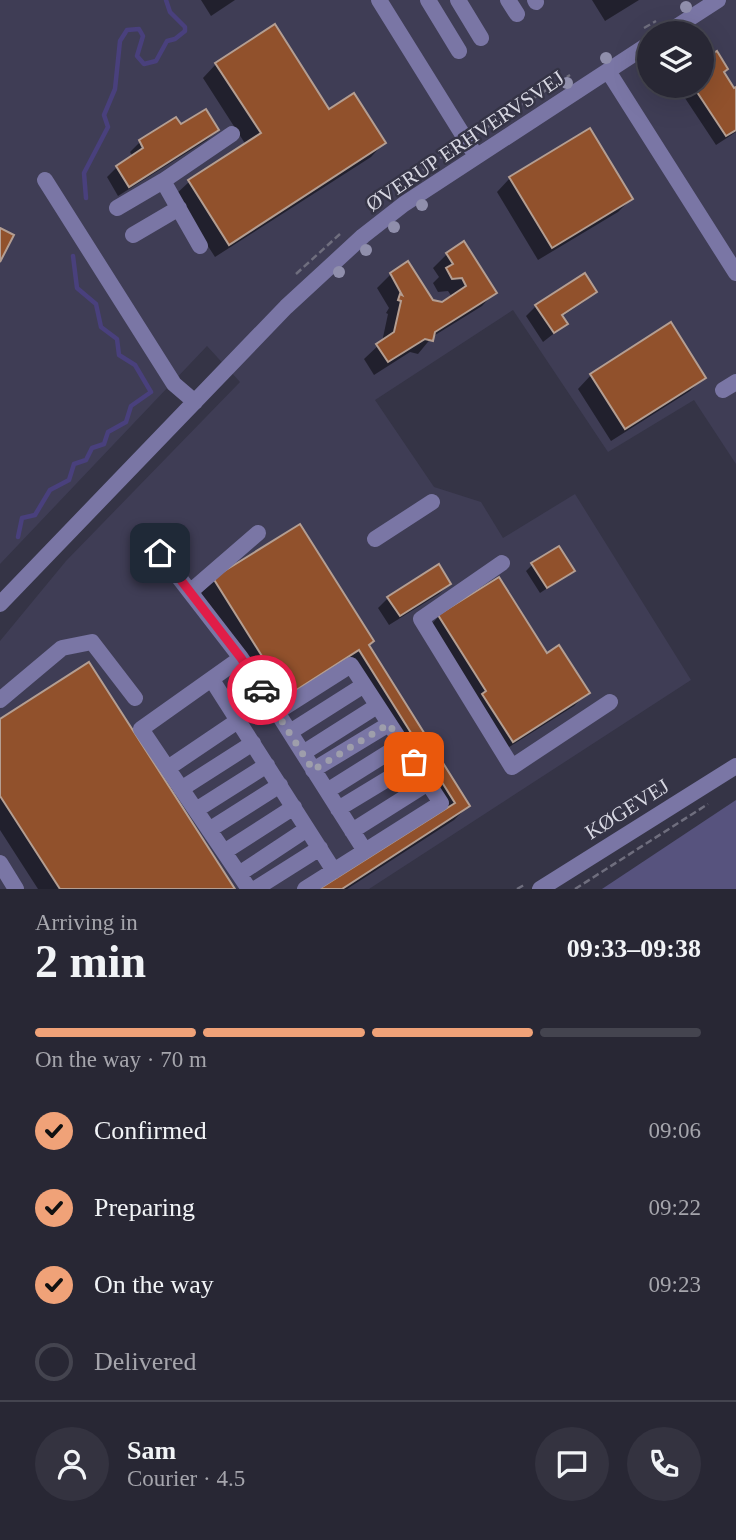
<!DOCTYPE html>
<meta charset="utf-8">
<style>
:root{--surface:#282734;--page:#343340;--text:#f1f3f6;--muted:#a5a5ac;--line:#44444f;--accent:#f0a278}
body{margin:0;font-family:"Times New Roman",serif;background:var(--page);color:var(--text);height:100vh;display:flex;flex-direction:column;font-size:26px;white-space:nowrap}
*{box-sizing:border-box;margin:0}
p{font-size:23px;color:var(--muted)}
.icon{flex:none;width:38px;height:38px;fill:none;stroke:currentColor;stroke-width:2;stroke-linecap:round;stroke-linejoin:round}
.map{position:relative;height:889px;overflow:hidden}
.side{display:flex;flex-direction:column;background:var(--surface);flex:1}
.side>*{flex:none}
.tools{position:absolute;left:637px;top:21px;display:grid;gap:14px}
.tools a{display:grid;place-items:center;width:77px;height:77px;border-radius:50%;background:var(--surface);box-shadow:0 7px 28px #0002,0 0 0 2px var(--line);font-size:35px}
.pin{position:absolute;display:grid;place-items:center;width:60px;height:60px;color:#fff;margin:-30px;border-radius:14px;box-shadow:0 4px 10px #0006}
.courier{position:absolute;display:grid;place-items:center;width:70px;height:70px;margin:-35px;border:5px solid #e11d48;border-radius:50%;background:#fff;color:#222;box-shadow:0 2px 9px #0007}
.overview em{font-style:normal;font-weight:600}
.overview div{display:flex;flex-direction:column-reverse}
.overview{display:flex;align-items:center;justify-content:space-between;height:119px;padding:0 35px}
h1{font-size:46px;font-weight:600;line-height:52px}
.bar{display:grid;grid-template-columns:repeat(4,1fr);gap:10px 7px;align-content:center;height:84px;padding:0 35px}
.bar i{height:9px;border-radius:5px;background:var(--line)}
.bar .active{background:var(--accent)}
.bar p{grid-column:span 4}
.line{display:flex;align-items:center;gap:18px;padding:0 35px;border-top:2px solid var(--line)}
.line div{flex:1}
.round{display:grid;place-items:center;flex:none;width:74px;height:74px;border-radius:37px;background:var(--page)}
ol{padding:0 35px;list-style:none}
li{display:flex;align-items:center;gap:21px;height:77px}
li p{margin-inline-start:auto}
li .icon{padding:7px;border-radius:50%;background:var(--accent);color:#111;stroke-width:4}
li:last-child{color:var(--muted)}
li i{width:38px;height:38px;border:4px solid var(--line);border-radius:50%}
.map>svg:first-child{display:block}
.built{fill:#3f3d55;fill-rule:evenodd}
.green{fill:#57537e}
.shadow{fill:#0007}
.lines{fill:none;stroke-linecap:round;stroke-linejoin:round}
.stream{stroke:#49407d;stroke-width:4.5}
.building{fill:#91512c;stroke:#b49e92;stroke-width:2}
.path{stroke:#6f6e7e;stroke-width:2.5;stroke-dasharray:7 3.5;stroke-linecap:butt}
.minor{stroke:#7a76a5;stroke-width:16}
.tree{fill:#908fac}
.done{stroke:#9e9eab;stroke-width:7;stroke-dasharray:0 12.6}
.route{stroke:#e11d48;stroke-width:9}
.labels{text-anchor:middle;stroke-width:5;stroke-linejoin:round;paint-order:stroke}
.street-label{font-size:21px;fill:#d7d7e2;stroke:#353446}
</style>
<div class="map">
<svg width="736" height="889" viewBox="0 0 736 889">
<rect width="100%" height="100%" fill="#353446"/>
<path class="built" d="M0,0H736V464L694,400L608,452L513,310L375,400L434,487L481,502L503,538L575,494L691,680L369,889H0V641L66,561L240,382L207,346L0,564ZM649,33H702V86H649Z"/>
<path class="green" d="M736,800V889H602Z"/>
<path class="shadow" d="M201,0H235L211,16Z
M592,0H639L605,21Z
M716,53L722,73L733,91L736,89V132L716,145L677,86H702V63Z
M216,64L329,111L384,143L371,157L215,257L175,195L189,182L246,145L203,78Z
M181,126L217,130L207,140L118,196L107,177L117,167L133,157L130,152L140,142Z
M510,178L631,199L618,212L538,260L497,192Z
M447,254L495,292L482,306L432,337L418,354L410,352L374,375L364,359L382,342L388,314L386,313L389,308L377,288L391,274L432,302L442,304L452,297L448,291L438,292L433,283L439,277L433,268Z
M595,291L585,301L561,317L566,324L543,342L526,316L536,306Z
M591,375L704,377L690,391L611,441L578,389Z
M533,564L573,571L540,593L526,571Z
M214,580L367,645L468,806L454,820L347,889H322L440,814L345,663L273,708L201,593Z
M449,584L439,594L389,625L378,608L388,598Z
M439,616L546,655L588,692L574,706L498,754L426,630Z
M0,721L233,889H38L0,830Z"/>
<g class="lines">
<path class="stream" d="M86,198L84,173L108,127L104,115L115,89L120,41L127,30L139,29L143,36L137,56L144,64L156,61L167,41L175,39L185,31V27L170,12L166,0
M18,537L22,518L35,515L50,490L69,480L74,464L86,460L92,448L104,444L108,432L126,422L131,406L151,392L135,365L119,355L117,339L101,327L96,304L77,288L73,256"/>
</g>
<path class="building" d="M275,24L329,109L354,93L386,143L229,245L188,180L261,133L215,63Z
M717,51L728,69L724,72L734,88L736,87V130L726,136L693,86H702V61Z
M206,109L219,130L129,187L116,166L143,148L139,140L176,117L181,124Z
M590,128L633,199L552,248L509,177Z
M0,228L14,235L0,262Z
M464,241L497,293L435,332L433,341L425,339L388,362L376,344L394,332L401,301L398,300L400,294L402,295L390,273L408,261L433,300L442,302L466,286L462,278L452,279L446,268L453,264L446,253Z
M585,273L597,292L562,315L568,324L554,333L535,305Z
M671,322L706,378L625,429L590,374Z
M300,524L374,641L369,645L470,806L342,889H319L455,803L359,650L287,696L213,578Z
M559,546L575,571L547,588L531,563Z
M439,564L451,584L400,616L387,597Z
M499,577L547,653L559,645L590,693L513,742L482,694L486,691L438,615Z
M89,662L235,889H60L0,796V719Z"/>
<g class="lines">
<path class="path" d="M644,28L656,21
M478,133L570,75
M397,188L452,150
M296,274L340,234
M517,889L524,885
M575,889L708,804"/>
<path class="minor" d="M379,0L476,156
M428,0L459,51
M458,0L481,38
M508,0L517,14
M535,0L536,2
M667,33L718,0
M608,71L736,273
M45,180L174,384L195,402
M117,208L163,181
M133,235L179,208
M200,246L163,181L232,134
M723,390L736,382
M375,539L432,502
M160,553L241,658L141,729L249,889
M502,563L421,619L512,767L610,702
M191,591L258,533
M0,604L286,307L363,236L404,204L649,44
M241,658L277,712L351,665L441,803L305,889
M212,680L334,871
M0,700L62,648L92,642L135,698
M277,712L365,851
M290,732L364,685
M303,753L377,706
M168,768L239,720
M313,770L389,724
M181,789L253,743
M327,791L402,744
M338,809L414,763
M196,810L267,765
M209,830L280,785
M352,831L428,783
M224,852L294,807
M0,863L16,889
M239,874L307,829
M255,889L320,848
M540,889L736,766"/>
</g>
<g class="tree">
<circle cx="686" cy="7" r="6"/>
<circle cx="606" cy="58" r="6"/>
<circle cx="567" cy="83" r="6"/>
<circle cx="422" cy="205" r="6"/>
<circle cx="394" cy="227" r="6"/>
<circle cx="366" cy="250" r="6"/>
<circle cx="339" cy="272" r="6"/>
</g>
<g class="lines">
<path class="done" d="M262,690L313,770L389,724L414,762"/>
<path class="route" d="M160,553L241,658L262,690"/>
</g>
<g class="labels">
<g class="street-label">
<text transform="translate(465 141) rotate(-34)" y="7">ØVERUP ERHVERVSVEJ</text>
<text transform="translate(627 809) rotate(-32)" y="7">KØGEVEJ</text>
</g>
</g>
</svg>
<div class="tools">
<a><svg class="icon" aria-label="layers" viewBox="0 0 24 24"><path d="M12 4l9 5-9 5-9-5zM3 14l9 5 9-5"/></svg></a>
</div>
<div class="pin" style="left:414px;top:762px;background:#ea580c"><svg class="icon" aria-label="bag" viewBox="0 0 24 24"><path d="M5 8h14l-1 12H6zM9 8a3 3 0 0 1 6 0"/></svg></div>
<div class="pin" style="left:160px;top:553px;background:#1f2937"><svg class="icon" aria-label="home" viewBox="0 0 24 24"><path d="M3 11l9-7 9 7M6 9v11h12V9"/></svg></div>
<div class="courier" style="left:262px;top:690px"><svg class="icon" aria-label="car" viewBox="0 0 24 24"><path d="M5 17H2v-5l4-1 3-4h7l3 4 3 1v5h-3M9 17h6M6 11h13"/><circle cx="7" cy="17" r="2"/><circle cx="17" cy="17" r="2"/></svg></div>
</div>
<section class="side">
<div class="overview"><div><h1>2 min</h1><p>Arriving in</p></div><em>09:33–09:38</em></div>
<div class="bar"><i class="active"></i><i class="active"></i><i class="active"></i><i></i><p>On the way · 70 m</p></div>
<ol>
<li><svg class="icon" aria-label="check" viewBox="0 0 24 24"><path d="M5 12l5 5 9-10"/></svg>Confirmed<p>09:06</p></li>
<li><svg class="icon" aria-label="check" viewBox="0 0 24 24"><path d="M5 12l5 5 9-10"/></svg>Preparing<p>09:22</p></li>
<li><svg class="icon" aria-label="check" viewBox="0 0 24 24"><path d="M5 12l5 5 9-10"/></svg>On the way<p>09:23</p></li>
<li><i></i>Delivered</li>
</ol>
<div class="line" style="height:126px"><a class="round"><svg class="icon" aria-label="person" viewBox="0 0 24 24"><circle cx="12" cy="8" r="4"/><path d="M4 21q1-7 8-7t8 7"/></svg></a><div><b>Sam</b><p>Courier · 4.5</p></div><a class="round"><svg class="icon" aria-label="chat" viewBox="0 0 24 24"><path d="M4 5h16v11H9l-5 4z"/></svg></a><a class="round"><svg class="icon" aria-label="phone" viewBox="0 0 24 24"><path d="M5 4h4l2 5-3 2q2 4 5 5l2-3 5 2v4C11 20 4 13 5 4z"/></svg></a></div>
</section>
